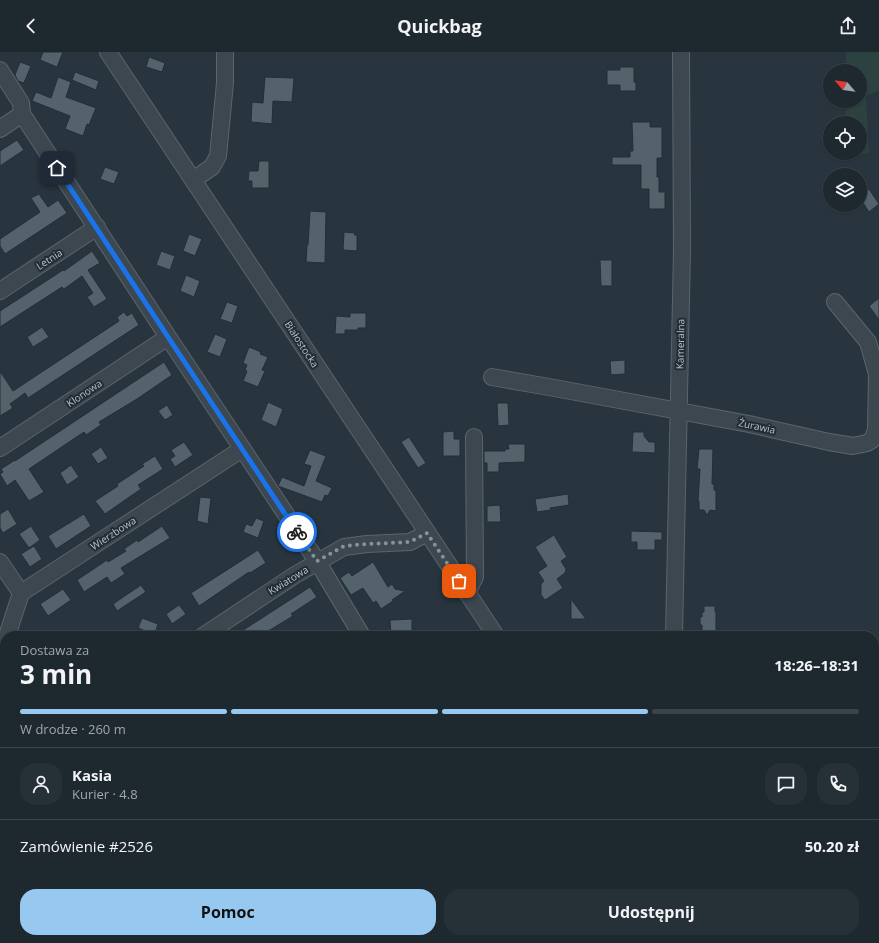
<!DOCTYPE html>
<html lang="pl">
<meta charset="utf-8">
<style>
:root{--surface:#1e282f;--page:#263037;--text:#f1f3f6;--muted:#a1a6aa;--line:#3c444b;--accent:#97c8ef}
body{margin:0;font-family:"Open Sans",sans-serif;background:var(--page);color:var(--text);height:100vh;display:flex;flex-direction:column;font-size:15px;white-space:nowrap}
*{box-sizing:border-box;margin:0}
p{font-size:13px;color:var(--muted)}
.icon{flex:none;width:22px;height:22px;fill:none;stroke:currentColor;stroke-width:2;stroke-linecap:round;stroke-linejoin:round}
.map{position:relative;flex:1;overflow:hidden}
.panel{position:absolute;left:0px;top:579px;width:879px;height:312px;display:flex;flex-direction:column;background:var(--surface);border-radius:16px 16px 0 0;box-shadow:0 1px 3px #0004,0 0 0 1px var(--line)}
.panel>*{flex:none}
.needle{width:26px;rotate:298deg}
.controls{position:absolute;left:823px;top:12px;display:grid;gap:8px}
.controls a{display:grid;place-items:center;width:44px;height:44px;border-radius:50%;background:var(--surface);box-shadow:0 1px 3px #0004,0 0 0 1px var(--line);font-size:20px}
.pin{position:absolute;display:grid;place-items:center;width:34px;height:34px;color:#fff;margin:-17px;border-radius:8px;box-shadow:0 2px 6px #0006}
.courier{position:absolute;display:grid;place-items:center;width:40px;height:40px;margin:-20px;border:3px solid #1a73e8;border-radius:50%;background:#fff;color:#222;box-shadow:0 1px 5px #0007}
.headline em{font-style:normal;font-weight:700}
.headline div{display:flex;flex-direction:column-reverse}
.headline{display:flex;align-items:center;justify-content:space-between;height:68px;padding:0 20px}
h1{font-size:26px;font-weight:700;line-height:30px}
.bar{display:grid;grid-template-columns:repeat(4,1fr);gap:6px 4px;align-content:center;height:48px;padding:0 20px}
.bar i{height:5px;border-radius:3px;background:var(--line)}
.bar .on{background:var(--accent)}
.bar p{grid-column:span 4}
.line{display:flex;align-items:center;gap:10px;padding:0 20px;border-top:1px solid var(--line)}
.line div{flex:1}
.round{display:grid;place-items:center;flex:none;width:42px;height:42px;border-radius:16px;background:var(--page)}
.action{display:flex;gap:8px;margin-top:auto;padding:8px 20px}
.action a{flex:1;height:46px;border-radius:16px;background:var(--accent);color:#111;font-size:16px;font-weight:700;line-height:46px;text-align:center}
.action a+a{background:var(--page);color:var(--text)}
header{display:flex;justify-content:space-between;align-items:center;height:52px;padding:0 20px;background:var(--surface);font-size:18px;font-weight:700}
.map>svg:first-child{display:block}
.green{fill:#2b4240}
.building{fill:#54626b;stroke:#232e36}
.lines{fill:none;stroke-linecap:round;stroke-linejoin:round}
.minor-casing{stroke:#5a656c;stroke-width:18}
.minor{stroke:#3c474f;stroke-width:16}
.done{stroke:#869199;stroke-width:4;stroke-dasharray:0 7.2}
.route{stroke:#1a73e8;stroke-width:5}
.labels{text-anchor:middle;stroke-width:4;stroke-linejoin:round;paint-order:stroke}
.street-label{font-size:10px;fill:#b8c2c9;stroke:#212c34}
</style>
<header><svg class="icon" aria-label="back" viewBox="0 0 24 24"><path d="M15 5l-7 7 7 7"/></svg>Quickbag<svg class="icon" aria-label="share" viewBox="0 0 24 24"><path d="M12 15V3M7 8l5-5 5 5M5 13v7h14v-7"/></svg></header>
<div class="map">
<svg width="879" height="891" viewBox="0 0 879 891">
<rect width="100%" height="100%" fill="#28353f"/>
<path class="green" d="M846,0H879V39L866,44L869,101L859,103L857,101H860V71H846V49H860V19H846Z
M0,697L5,700V773L0,771Z
M474,886H657V891H474Z"/>
<path class="building" d="M43,0H63L57,15L40,8Z
M149,5L165,11L162,20L146,15Z
M20,10L31,14L24,31L18,29L15,23Z
M620,15H634V30H636V39H620V33H607V18H620Z
M75,20L99,29L96,38L72,28Z
M58,25L71,30L66,45L96,56L89,73L87,72L83,84L65,77L70,64L32,49L36,40L51,46Z
M265,25L294,26L292,50L273,49L272,72L251,70L252,50L263,51Z
M632,70H650V75H662V106H657V125H659V140H665V157H649V137H641V113H612V105H630V99H633Z
M17,88L24,98L0,114V99Z
M259,109H269V136H252V129H248L249,119H258Z
M105,115L119,120L114,132L100,127Z
M869,137L879,152L869,160L860,146V143Z
M39,142L48,155L58,148L67,161L5,202L0,194V187L40,160L31,146Z
M310,159L326,160L325,211L306,210L307,193H308Z
M344,180L355,181L354,183H357V199L343,198Z
M189,182L202,187L195,204L183,199Z
M92,199L100,211L88,218L107,247L94,255L87,245L93,241L82,224L64,237L62,235L0,275V259L63,218L64,219Z
M161,199L175,204L170,218L156,213Z
M600,208H612V234H601Z
M186,223L200,229L194,245L180,239Z
M879,246V268L869,254Z
M227,250L238,254L232,271L220,267Z
M124,260L127,264L132,261L139,273L28,346L25,341L10,352L13,356L0,364V319L13,339L119,269L117,265Z
M350,261H366V276H358V278H345V282H335L336,264L350,265Z
M42,275L49,285L33,295L27,285Z
M215,282L227,287L220,305L207,300Z
M249,295L261,300L260,302L268,305L262,318L265,319L258,335L243,329L247,319L245,318L247,313L243,311Z
M625,308V322L611,323L610,309Z
M164,310L172,323L137,347L99,370L101,373L86,383L84,380L29,417L44,440L29,449L15,428L7,434L0,422L3,420L1,417L15,408V409Z
M268,350L283,357L276,375L261,368Z
M497,351H508L509,373L498,374Z
M167,353L173,363L165,368L158,359Z
M454,379V387H460V404H443V380Z
M633,380H644V384L649,390H655V401L632,400Z
M409,385L426,411L418,416L401,390Z
M184,390L193,403L175,415L170,407L175,404L171,398Z
M508,392H525V410L499,411V420H487V411H484V399H505V397H509Z
M101,395L108,406L98,412L91,402Z
M699,397H713L712,432H714V438H716V459L710,458L707,463L704,458H699V449H698L700,417H697Z
M310,398L326,404L316,429L332,436L328,444L325,443L322,450L278,434L282,425L304,434L311,414L304,412Z
M155,404L163,417L138,433L141,437L105,462L95,449L118,434L117,432L144,414L142,412Z
M71,413L79,425L67,433L60,421Z
M568,442L569,453L550,456L551,458L537,460L535,447Z
M200,445L211,446L208,472L197,469Z
M500,453L501,470H487V454Z
M8,457L17,472L3,481L0,476V462Z
M84,462L91,474L56,497L48,484Z
M256,466L264,469L258,486L243,480L246,472L252,474Z
M31,474L40,488L29,496L19,482Z
M162,474L170,486L121,516L125,522L111,531L107,525L84,540L77,528L107,508L108,510L126,499L124,497L137,488L138,490Z
M631,479L662,480V488H655V498H637V490H631Z
M554,483L567,505L561,509L566,517L565,521L557,527L563,536L545,548L541,543V532L544,529L538,520L547,514L535,495Z
M34,494L42,507L30,515L21,502Z
M258,498L266,511L250,521L249,520L199,554L191,541Z
M373,510L388,535L392,532L395,537L405,539L392,548L393,549L381,557L376,549L373,551L363,536L351,543L340,526L349,520L352,524Z
M141,533L146,540L117,559L113,552Z
M310,535L317,545L291,562L293,564L260,584H234Z
M63,537L71,548L48,564L40,552Z
M571,547L586,567H571Z
M179,553L186,562L172,572L166,562Z
M704,554H715V560H716V580H712L709,583L706,580H702V573H700V565H702V560H704Z
M142,566L158,572L154,584H141L143,578L138,576Z
M412,567V583L391,584L390,568Z"/>
<g class="lines">
<defs>
<path id="minor" d="M108,0L496,584
M0,18L21,51L22,62L168,285L317,509L362,584
M0,77L22,62
M193,128L212,115L218,104L225,31V0
M0,239L97,175
M492,325L549,335L749,372L829,390L853,394L867,391L872,388L876,378L877,322L868,290L835,250
M0,396L168,285
M0,510L21,541
M467,541L475,525L474,385
M7,584L21,541L242,397
M203,584L295,523L344,495L367,492L410,490L427,481
M674,584L682,198L681,0
M0,606L5,590
M874,634H879
M874,758H879
M103,886L104,891
M204,886L207,891
M698,886L701,891
M293,891V886
M382,891V886
M470,891V886"/>
</defs>
<use href="#minor" class="minor-casing"/>
<use href="#minor" class="minor"/>
</g>
<g class="lines">
<path class="done" d="M297,480L317,509L344,494L367,492L410,490L427,481L459,529"/>
<path class="route" d="M57,116L168,285L297,480"/>
</g>
<g class="labels">
<g class="street-label">
<text transform="translate(49 207) rotate(-33)" y="4">Letnia</text>
<text transform="translate(302 292) rotate(57)" y="4">Białostocka</text>
<text transform="translate(680 292) rotate(-89)" y="4">Kameralna</text>
<text transform="translate(84 341) rotate(-34)" y="4">Klonowa</text>
<text transform="translate(757 374) rotate(12)" y="4">Żurawia</text>
<text transform="translate(113 481) rotate(-33)" y="4">Wierzbowa</text>
<text transform="translate(288 528) rotate(-32)" y="4">Kwiatowa</text>
</g>
</g>
</svg>
<div class="controls">
<a><svg class="needle" viewBox="-14 -14 28 28"><path d="M0-13l5 13h-10z" fill="#e53935"/><path d="M0 13l5-13h-10z" fill="#a1a6aa"/></svg></a>
<a><svg class="icon" aria-label="locate" viewBox="0 0 24 24"><circle cx="12" cy="12" r="6"/><path d="M12 2v4M12 18v4M2 12h4M18 12h4"/></svg></a>
<a><svg class="icon" aria-label="layers" viewBox="0 0 24 24"><path d="M12 4l9 5-9 5-9-5zM3 14l9 5 9-5"/></svg></a>
</div>
<div class="pin" style="left:459px;top:529px;background:#ea580c"><svg class="icon" aria-label="bag" viewBox="0 0 24 24"><path d="M5 8h14l-1 12H6zM9 8a3 3 0 0 1 6 0"/></svg></div>
<div class="pin" style="left:57px;top:116px;background:#1f2937"><svg class="icon" aria-label="home" viewBox="0 0 24 24"><path d="M3 11l9-7 9 7M6 9v11h12V9"/></svg></div>
<div class="courier" style="left:297px;top:480px"><svg class="icon" aria-label="bike" viewBox="0 0 24 24"><circle cx="6" cy="16" r="4"/><circle cx="18" cy="16" r="4"/><path d="M6 16l4-8h5l3 8M10 8l3 8H6M13 5h3"/></svg></div>
<section class="panel">
<div class="headline"><div><h1>3 min</h1><p>Dostawa za</p></div><em>18:26–18:31</em></div>
<div class="bar"><i class="on"></i><i class="on"></i><i class="on"></i><i></i><p>W drodze · 260 m</p></div>
<div class="line" style="height:72px"><a class="round"><svg class="icon" aria-label="person" viewBox="0 0 24 24"><circle cx="12" cy="8" r="4"/><path d="M4 21q1-7 8-7t8 7"/></svg></a><div><b>Kasia</b><p>Kurier · 4.8</p></div><a class="round"><svg class="icon" aria-label="chat" viewBox="0 0 24 24"><path d="M4 5h16v11H9l-5 4z"/></svg></a><a class="round"><svg class="icon" aria-label="phone" viewBox="0 0 24 24"><path d="M5 4h4l2 5-3 2q2 4 5 5l2-3 5 2v4C11 20 4 13 5 4z"/></svg></a></div>
<div class="line" style="height:52px"><div>Zamówienie #2526</div><b>50.20 zł</b></div>
<div class="action"><a>Pomoc</a><a>Udostępnij</a></div>
</section>
</div>
